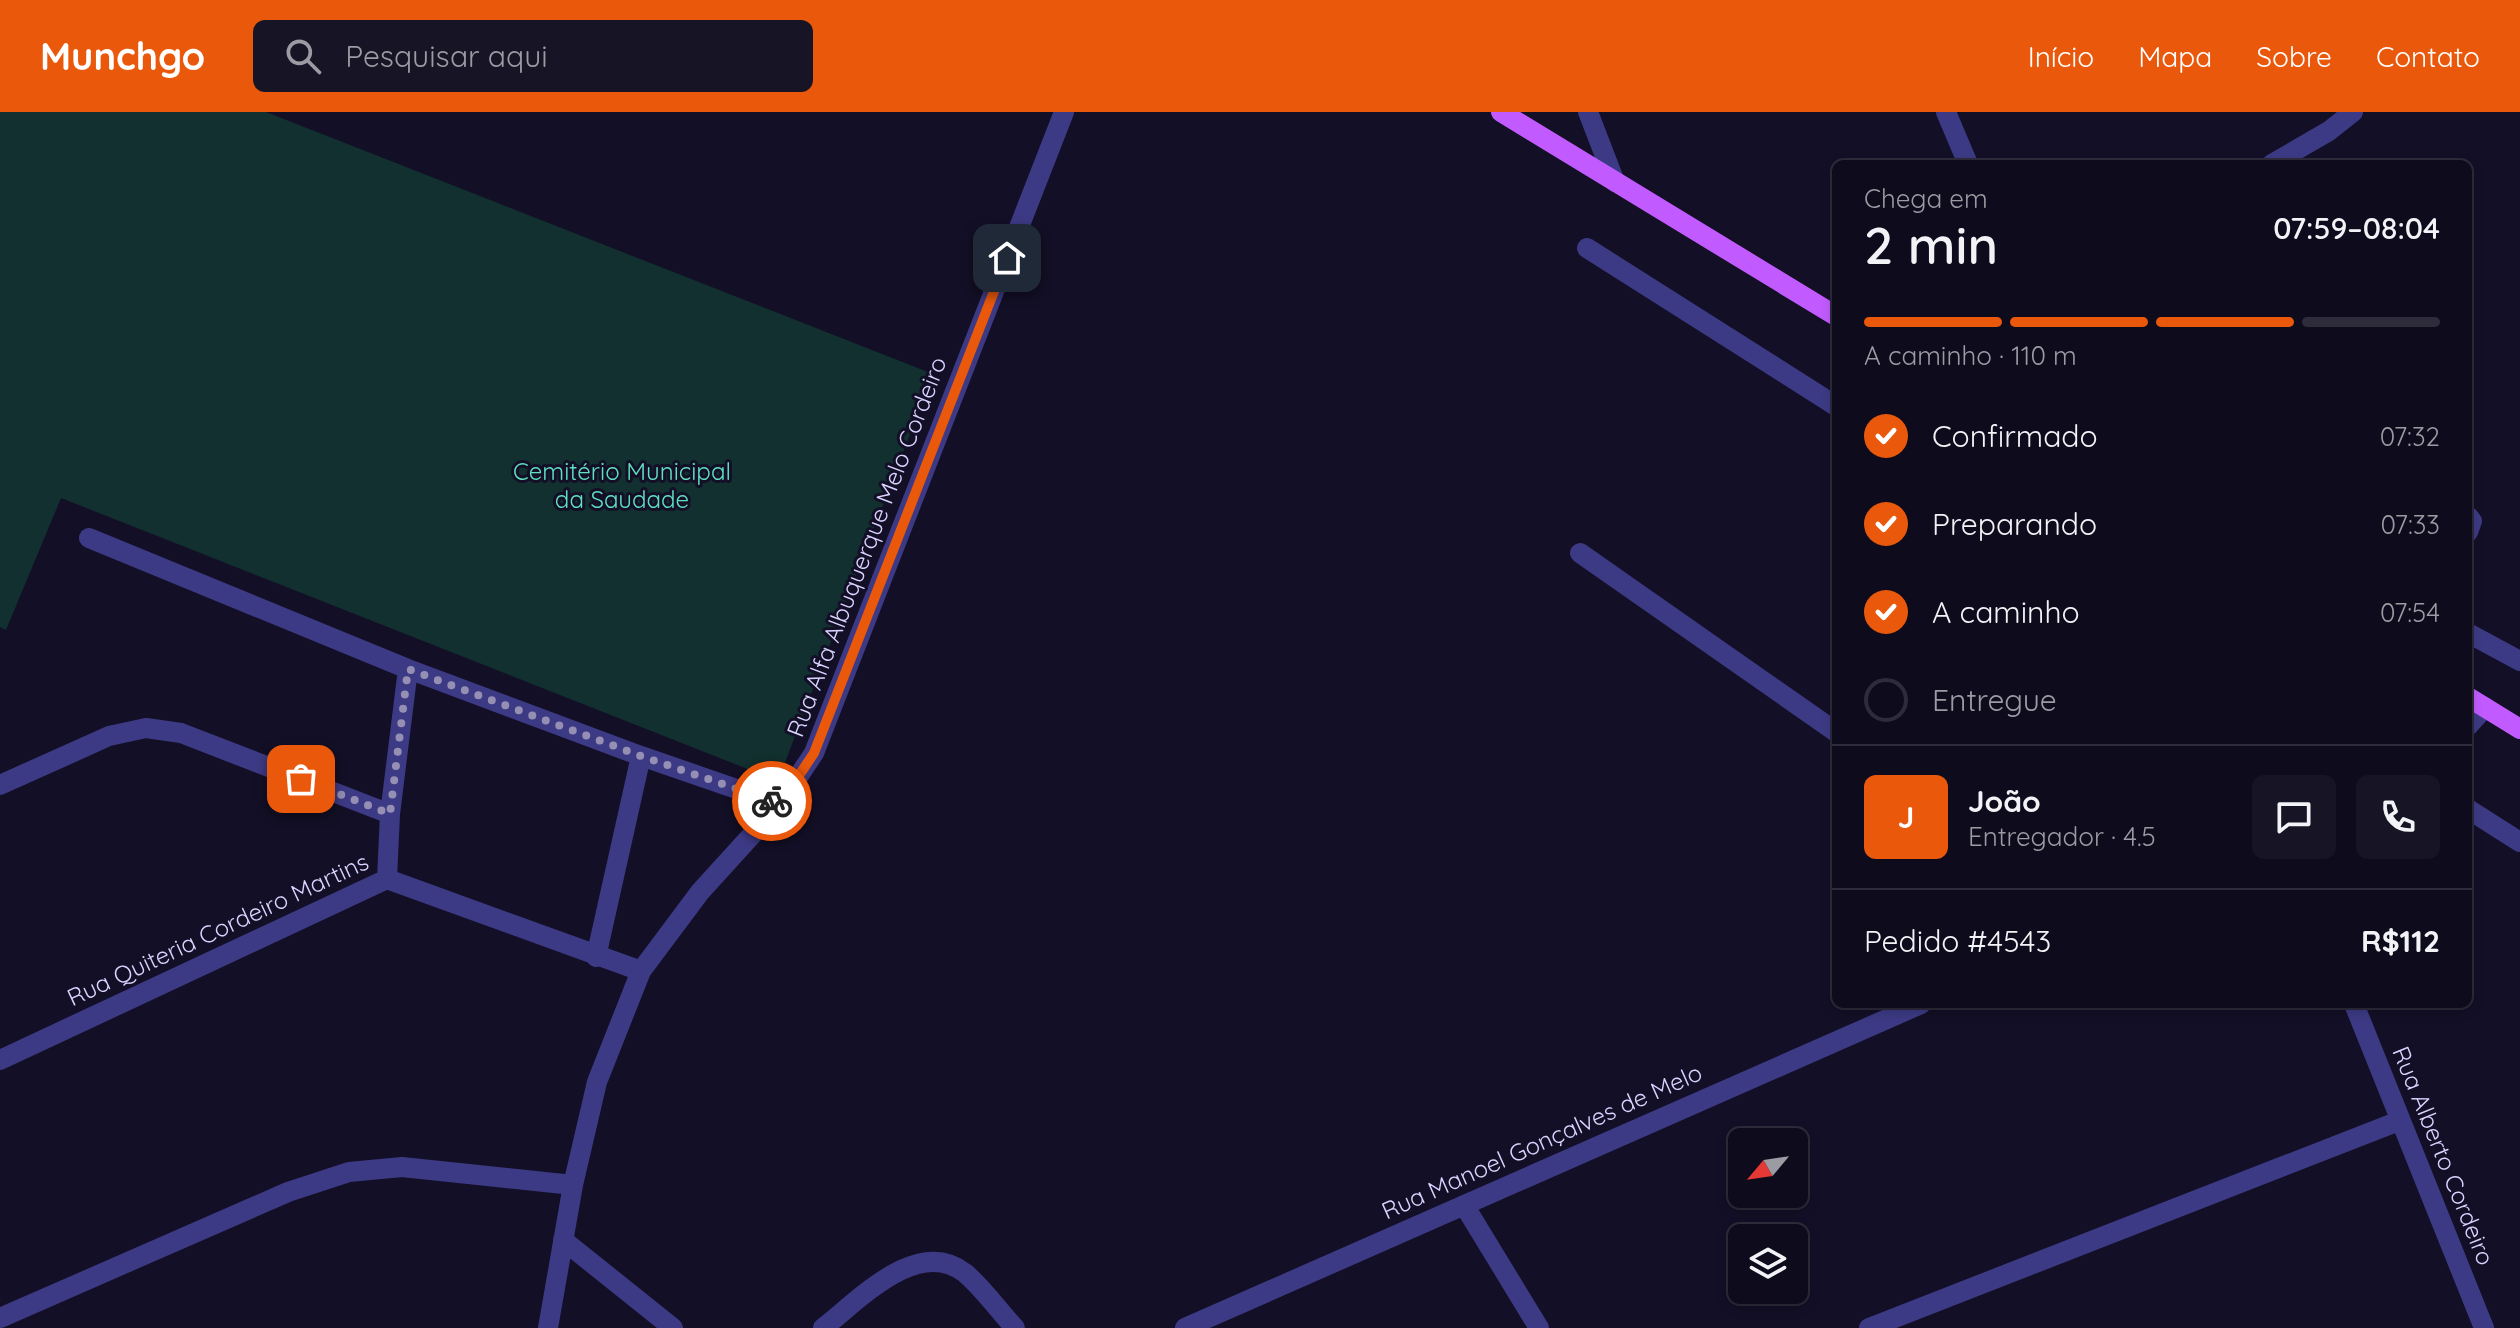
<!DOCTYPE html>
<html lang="pt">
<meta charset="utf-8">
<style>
:root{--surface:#0e0b1c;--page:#171425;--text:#f1f3f6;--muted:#9b9ba3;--line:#2e2b3b;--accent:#ea580c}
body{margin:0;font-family:Quicksand,sans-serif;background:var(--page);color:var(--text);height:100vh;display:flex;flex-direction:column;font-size:30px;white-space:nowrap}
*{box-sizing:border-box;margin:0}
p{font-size:26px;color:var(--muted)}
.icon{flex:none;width:44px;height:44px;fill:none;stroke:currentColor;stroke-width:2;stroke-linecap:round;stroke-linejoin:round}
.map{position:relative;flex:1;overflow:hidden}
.details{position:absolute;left:1832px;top:48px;width:640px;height:848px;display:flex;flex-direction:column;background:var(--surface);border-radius:12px;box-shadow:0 4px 12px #0003,0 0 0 2px var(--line)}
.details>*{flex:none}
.needle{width:52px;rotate:241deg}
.controls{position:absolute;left:1728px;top:1016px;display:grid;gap:16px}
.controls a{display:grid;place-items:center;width:80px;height:80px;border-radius:12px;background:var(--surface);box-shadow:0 4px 12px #0003,0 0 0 2px var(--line);font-size:40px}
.pin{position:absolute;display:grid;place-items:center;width:68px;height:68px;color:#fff;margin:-34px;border-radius:16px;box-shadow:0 4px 12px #0006}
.courier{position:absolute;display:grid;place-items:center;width:80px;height:80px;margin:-40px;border:6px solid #ea580c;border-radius:50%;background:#fff;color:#222;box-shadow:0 2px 10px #0007}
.head em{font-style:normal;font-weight:600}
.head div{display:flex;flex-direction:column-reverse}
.head{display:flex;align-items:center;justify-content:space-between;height:136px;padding:0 32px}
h1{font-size:52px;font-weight:600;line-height:60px}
.bar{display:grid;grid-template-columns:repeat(4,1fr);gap:12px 8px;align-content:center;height:96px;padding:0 32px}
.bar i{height:10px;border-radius:6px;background:var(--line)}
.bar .selected{background:var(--accent)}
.bar p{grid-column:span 4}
.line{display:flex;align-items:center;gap:20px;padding:0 32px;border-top:2px solid var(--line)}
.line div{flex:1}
.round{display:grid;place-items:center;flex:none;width:84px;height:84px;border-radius:12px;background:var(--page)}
ol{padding:0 32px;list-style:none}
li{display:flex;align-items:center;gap:24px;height:88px}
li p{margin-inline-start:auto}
li .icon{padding:8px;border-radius:50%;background:var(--accent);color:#fff;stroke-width:4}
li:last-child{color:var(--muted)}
li i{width:44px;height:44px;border:4px solid var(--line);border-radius:50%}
header{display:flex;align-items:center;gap:48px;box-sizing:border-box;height:112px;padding:0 40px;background:var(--accent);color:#fff}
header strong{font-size:38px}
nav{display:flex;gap:44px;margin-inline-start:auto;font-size:28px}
.search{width:560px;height:72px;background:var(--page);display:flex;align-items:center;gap:20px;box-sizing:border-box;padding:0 28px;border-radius:12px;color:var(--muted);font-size:30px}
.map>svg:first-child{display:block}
.green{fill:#12302f}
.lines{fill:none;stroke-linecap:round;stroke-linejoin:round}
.minor{stroke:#3d3a85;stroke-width:20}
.major{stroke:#c25bff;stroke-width:20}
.done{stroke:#948fb3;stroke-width:8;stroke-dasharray:0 14.4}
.route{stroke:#ea580c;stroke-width:10}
.labels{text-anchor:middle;stroke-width:6;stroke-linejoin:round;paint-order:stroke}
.park-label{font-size:24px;fill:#5fe0c0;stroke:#130f26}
.street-label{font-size:24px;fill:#d9d4ff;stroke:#130f26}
</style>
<header>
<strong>Munchgo</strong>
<div class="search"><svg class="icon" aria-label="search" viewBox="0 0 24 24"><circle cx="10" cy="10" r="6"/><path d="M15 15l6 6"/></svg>Pesquisar aqui</div>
<nav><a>Início</a><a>Mapa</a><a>Sobre</a><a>Contato</a></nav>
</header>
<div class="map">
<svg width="2520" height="1216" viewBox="0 0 2520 1216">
<rect width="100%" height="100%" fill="#130f26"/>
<path class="green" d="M0,0H266L933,262L778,669L61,386L6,518L0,515Z"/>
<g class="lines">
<path class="minor" d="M1588,0L1615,70
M1946,0L1968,52
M2272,52L2329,19L2353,0
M1587,136L1836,294
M2468,404L2472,409L2468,420
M89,426L408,557L641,644L780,692
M1580,441L1836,620
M2468,521L2520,549
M2468,614L2485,595
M0,673L109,624L146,616L181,621L390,702
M2468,697L2520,730
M387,767L390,702L408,557
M596,845L641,644
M2354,892L2484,1216
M0,948L387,767L641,859
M1464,1093L1539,1216
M563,1128L673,1216
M0,1206L288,1080L349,1060L402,1055L573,1073
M548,1216L573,1073L597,970L641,859L700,780L780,692L814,641L1064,0
M823,1216C859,1188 918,1124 965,1161C983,1176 999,1199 1015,1216
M1185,1216L1921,892
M1869,1216L2399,1009"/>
<path class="major" d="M1501,0L1836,204
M2468,585L2520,617"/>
</g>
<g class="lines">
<path class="done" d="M301,667L390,702L408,557L641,644L772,689"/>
<path class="route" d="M772,689L780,692L814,641L1007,146"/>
</g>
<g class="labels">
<g class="park-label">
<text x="622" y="368">Cemitério Municipal<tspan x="622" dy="28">da Saudade</tspan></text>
</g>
<g class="street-label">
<text transform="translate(867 435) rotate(-69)" y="8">Rua Alfa Albuquerque Melo Cordeiro</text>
<text transform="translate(218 818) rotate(-25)" y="8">Rua Quiteria Cordeiro Martins</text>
<text transform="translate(1542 1030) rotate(-24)" y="8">Rua Manoel Gonçalves de Melo</text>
<text transform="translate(2443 1044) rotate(68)" y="8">Rua Alberto Cordeiro</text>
</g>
</g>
</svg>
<div class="controls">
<a><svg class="needle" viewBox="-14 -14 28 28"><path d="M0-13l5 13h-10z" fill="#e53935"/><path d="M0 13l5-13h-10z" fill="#9b9ba3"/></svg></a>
<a><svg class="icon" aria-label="layers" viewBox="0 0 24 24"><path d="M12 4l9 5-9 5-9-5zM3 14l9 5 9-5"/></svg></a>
</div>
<div class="pin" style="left:301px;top:667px;background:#ea580c"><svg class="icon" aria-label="bag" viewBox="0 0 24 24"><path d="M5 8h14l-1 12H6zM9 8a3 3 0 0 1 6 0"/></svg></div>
<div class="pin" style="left:1007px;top:146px;background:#1f2937"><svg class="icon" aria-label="home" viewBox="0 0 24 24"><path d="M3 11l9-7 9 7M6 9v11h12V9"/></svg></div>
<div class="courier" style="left:772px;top:689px"><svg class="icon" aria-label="bike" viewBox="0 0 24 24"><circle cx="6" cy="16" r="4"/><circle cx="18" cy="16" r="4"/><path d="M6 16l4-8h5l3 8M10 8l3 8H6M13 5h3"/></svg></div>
<section class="details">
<div class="head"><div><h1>2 min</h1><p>Chega em</p></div><em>07:59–08:04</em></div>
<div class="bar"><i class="selected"></i><i class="selected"></i><i class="selected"></i><i></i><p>A caminho · 110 m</p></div>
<ol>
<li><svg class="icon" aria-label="check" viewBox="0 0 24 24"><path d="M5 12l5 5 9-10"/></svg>Confirmado<p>07:32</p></li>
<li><svg class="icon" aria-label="check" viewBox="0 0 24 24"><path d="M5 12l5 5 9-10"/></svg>Preparando<p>07:33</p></li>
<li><svg class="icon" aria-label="check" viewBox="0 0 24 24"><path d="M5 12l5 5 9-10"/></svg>A caminho<p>07:54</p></li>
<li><i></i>Entregue</li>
</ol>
<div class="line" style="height:144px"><b class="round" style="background:var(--accent);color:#fff">J</b><div><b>João</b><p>Entregador · 4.5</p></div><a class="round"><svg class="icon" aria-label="chat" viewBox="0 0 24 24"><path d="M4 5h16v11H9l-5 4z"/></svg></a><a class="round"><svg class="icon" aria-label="phone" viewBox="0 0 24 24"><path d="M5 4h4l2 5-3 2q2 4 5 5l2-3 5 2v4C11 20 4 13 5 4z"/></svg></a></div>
<div class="line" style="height:104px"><div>Pedido #4543</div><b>R$112</b></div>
</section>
</div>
